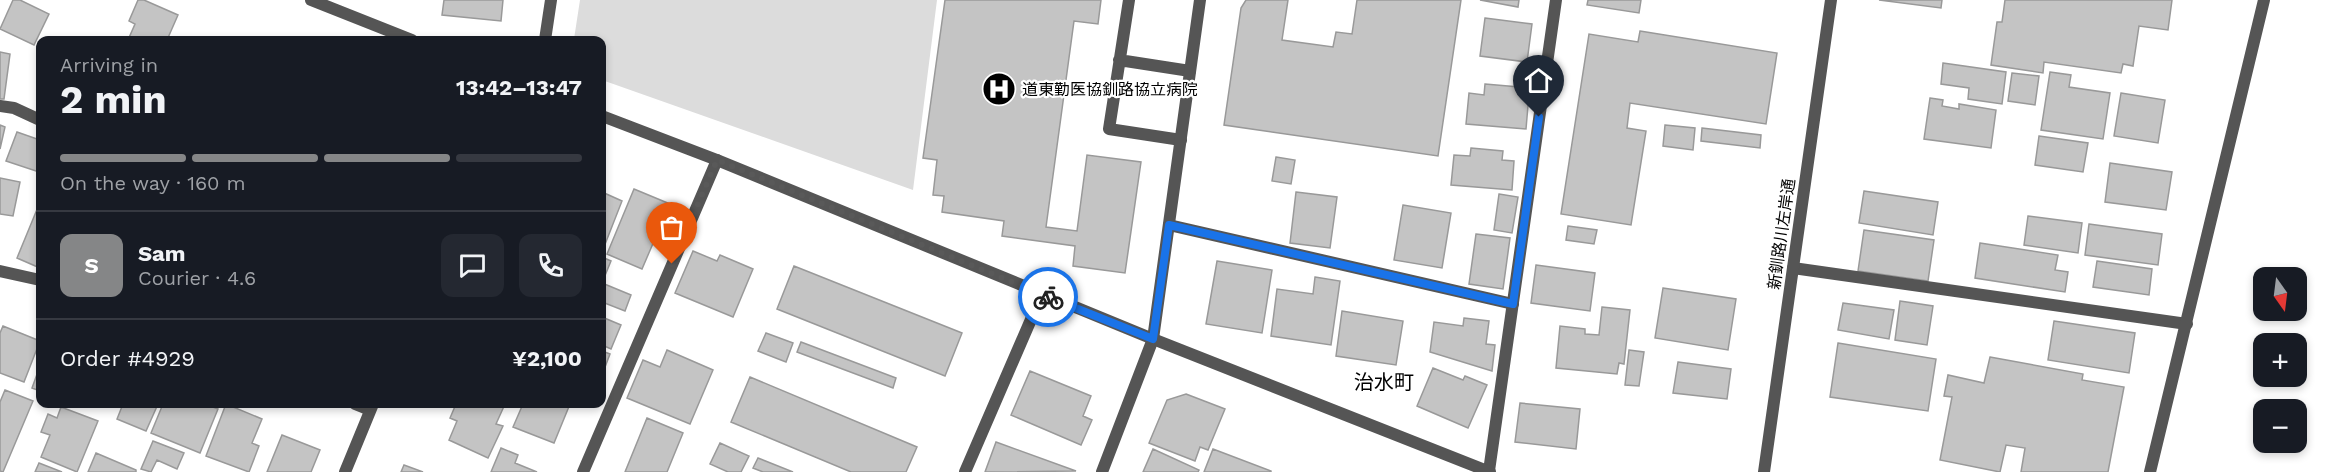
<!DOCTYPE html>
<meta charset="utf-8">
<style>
:root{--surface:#171b24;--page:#242831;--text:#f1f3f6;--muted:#9ea1a6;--line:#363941;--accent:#858687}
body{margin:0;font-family:"Work Sans","Noto Sans JP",sans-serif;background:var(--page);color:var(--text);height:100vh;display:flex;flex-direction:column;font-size:22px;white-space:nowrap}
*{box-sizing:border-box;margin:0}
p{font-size:20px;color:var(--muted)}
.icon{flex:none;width:33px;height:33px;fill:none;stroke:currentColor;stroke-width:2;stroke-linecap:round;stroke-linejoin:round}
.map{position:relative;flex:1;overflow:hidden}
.side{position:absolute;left:36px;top:36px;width:570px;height:372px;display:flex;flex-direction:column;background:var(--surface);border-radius:12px;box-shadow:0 3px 9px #0003}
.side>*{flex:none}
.needle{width:39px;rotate:166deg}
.fabs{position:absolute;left:2253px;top:267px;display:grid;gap:12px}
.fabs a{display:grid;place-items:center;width:54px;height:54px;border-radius:12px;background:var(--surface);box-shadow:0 3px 9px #0003;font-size:30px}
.pin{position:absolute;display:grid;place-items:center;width:51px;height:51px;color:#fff;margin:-62px -26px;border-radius:50% 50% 50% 0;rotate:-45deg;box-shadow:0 0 6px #0007}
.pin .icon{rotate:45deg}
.courier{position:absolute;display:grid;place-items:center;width:60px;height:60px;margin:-30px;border:4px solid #1a73e8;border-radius:50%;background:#fff;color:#222;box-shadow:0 2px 8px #0007}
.head em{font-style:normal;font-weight:700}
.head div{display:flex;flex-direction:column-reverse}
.head{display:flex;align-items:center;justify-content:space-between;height:102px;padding:0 24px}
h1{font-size:39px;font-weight:700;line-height:45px}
.bar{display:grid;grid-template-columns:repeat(4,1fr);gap:9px 6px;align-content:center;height:72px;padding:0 24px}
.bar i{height:8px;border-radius:4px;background:var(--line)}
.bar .selected{background:var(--accent)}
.bar p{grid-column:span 4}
.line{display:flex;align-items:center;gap:15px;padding:0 24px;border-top:2px solid var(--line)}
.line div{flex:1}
.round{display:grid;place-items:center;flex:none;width:63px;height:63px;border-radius:12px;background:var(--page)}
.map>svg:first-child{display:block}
.green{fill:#dcdcdc}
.building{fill:#c4c4c4;stroke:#999;stroke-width:1.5}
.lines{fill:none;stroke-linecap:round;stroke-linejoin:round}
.service{stroke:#555;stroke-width:12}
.minor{stroke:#555;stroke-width:12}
.tertiary{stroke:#555;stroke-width:12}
.done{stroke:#595959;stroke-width:6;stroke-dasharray:0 10.8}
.route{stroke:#1a73e8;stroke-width:8}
.labels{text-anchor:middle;stroke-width:4.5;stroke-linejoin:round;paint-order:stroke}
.poi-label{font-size:16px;fill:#000;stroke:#fff;text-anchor:start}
.street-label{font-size:16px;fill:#000;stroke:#fff}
.quarter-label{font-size:20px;fill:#000;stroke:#fff}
</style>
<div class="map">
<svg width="2326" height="472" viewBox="0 0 2326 472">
<rect width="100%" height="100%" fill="#fff"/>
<path class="green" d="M580,0H937L913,190L602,80V40L574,39Z"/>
<path class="building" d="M13,0H20L49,14L34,45L0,29Z
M138,0H144L178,15L167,40H128L135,24L129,21Z
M444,0H503L501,21L442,15Z
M945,0H1101L1098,24L1074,21L1046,227L1077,231L1087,155L1141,162L1125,273L1073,266L1075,246L1002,236L1004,221L942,212L944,196L933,195L937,160L923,158Z
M1246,0H1288L1282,40L1333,47L1336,32L1352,34L1357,0H1461L1438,156L1224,125L1241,8Z
M1480,0H1519L1518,7Z
M1588,0H1641L1639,13L1587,5Z
M1879,0H1942L1941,8Z
M2005,0H2172L2168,30L2139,26L2133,66L2123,64L2121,73L2044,62L2043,73L1991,65L1997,22H2002Z
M1485,18L1532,24L1527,62L1480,56Z
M1640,31L1777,53L1766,124L1630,103L1627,128L1646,131L1631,225L1561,214L1589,34L1638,42Z
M0,52L10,54L4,99H0Z
M1943,63L2006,72L2002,104L1968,99L1969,88L1941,84Z
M2050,72L2071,75L2069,87L2110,93L2103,139L2041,130Z
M2012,73L2039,76L2035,105L2008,101Z
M1485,84L1519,87L1518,94H1529L1526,129L1466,124L1469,93L1484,95Z
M2121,93L2165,100L2158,143L2114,136Z
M1930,98L1943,100L1942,106L1959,109V104L1996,110L1991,148L1924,139Z
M0,125L5,127L0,149Z
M1665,125L1695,128L1693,150L1663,146Z
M1702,128L1761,135L1760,148L1701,141Z
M17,132L40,140L39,172L6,161Z
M2039,136L2088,143L2083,172L2035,165Z
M1471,148L1503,151L1502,160L1514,161L1512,190L1451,185L1454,155L1470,156Z
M1276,157L1295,160L1291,184L1272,181Z
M2110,163L2172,172L2166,210L2105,202Z
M0,178L20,182L13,216L0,214Z
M634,189L670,204L642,269L607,254Z
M1864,191L1938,202L1933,235L1859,223Z
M602,192L622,201L602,252Z
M1296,192L1337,197L1330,248L1290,243Z
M1499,194L1518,197L1512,233L1494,230Z
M1403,205L1451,213L1442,268L1394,260Z
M38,207L40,208V268L17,258Z
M2028,216L2082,223L2078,253L2024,245Z
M2089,224L2162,234L2158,265L2085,255Z
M1568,226L1597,230L1594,244L1566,240Z
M1864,230L1934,240L1928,281L1858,271Z
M1476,234L1510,238L1503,289L1469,284Z
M1980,243L2058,255L2055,270L2068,272L2065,292L1975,278Z
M693,251L717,261L720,255L753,269L733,317L675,293Z
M602,257L611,261L604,278L602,277Z
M1217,261L1272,270L1262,333L1206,324Z
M2097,261L2152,269L2149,295L2093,287Z
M1536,265L1595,273L1590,311L1531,303Z
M794,266L962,333L945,376L777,309Z
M1315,277L1340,281L1331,345L1271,336L1277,289L1313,294Z
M602,283L631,295L625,311L602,302Z
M1663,288L1736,299L1728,350L1655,338Z
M1900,301L1933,306L1927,345L1895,340Z
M1843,303L1894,310L1889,339L1838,330Z
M1602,307L1630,310L1624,364L1619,363L1617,374L1556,368L1560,326L1585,329V334L1599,335Z
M1342,311L1403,321L1396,365L1336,356Z
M602,317L621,325L611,349L602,345Z
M1464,318L1489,321L1486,344L1495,345L1492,371L1430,352L1434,322L1463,326Z
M2054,321L2135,333L2129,373L2048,360Z
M3,326L40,341L24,382L0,373V333Z
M766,333L793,343L786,362L758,351Z
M801,342L896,378L893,388L797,352Z
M1838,343L1936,359L1928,411L1830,397Z
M667,350L713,370L690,424L627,398L643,360L660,367Z
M1629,350L1644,352L1639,386L1625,385Z
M602,351L610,354L602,375Z
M1990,357L2083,374L2082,380L2124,387L2108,472H2021L2025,448L2006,445L2000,472L1940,460L1952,397L1944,396L1948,375L1984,383Z
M1678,362L1731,369L1727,399L1673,393Z
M40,366V391L32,388Z
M1433,368L1463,380L1465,376L1487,385L1468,428L1417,406Z
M1030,371L1091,396L1083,416L1092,420L1081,445L1011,415Z
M750,377L917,447L906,472H851L731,422Z
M5,390L33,401L3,472L0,471V402Z
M1186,394L1225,409L1208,450L1200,447L1195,461L1149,443L1167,400Z
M1520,403L1580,409L1576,449L1515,442Z
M123,404H158L146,431L117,419Z
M163,404H205L218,409L200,453L151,433Z
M226,404L262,419L252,443L259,446L249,472L206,456Z
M456,404H505L496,424L503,426L488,458L449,440L457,421L450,418Z
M523,404H570L554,443L513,427Z
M61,407L98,421L77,472L41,457L50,435L41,432L48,414L57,418Z
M647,418L683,433L667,472H625Z
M282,435L320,450L311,472H267Z
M153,441L184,453L177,469L157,460L151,472L141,469Z
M996,442L1076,471L985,472Z
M720,443L749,456L741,472H728L710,464Z
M501,448L518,455L515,463L537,472H491Z
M1153,449L1199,470L1198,472H1143Z
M1213,449L1271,471V472H1204Z
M96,453L136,470V472H88Z
M758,458L793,472H763L753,468Z
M39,463L62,472H35Z
M404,465L423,472H401Z"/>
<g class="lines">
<path class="service" d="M1129,0L1109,129L1181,140
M1119,60L1190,71
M0,106L14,108L40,120
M1169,225L1513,304
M1793,268L2187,324"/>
<path class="minor" d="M545,40L551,0
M0,271L40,280
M355,404L370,410
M1489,471L1556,0
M345,472L373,404
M583,472L717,160
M965,472L1042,294
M1102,472L1153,339L1200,0
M1764,472L1831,0
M2150,472L2264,0"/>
<path class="tertiary" d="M311,0L412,40
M602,116L717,160L1153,339L1490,472"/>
</g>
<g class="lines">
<path class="done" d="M672,264L717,160L1048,297"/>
<path class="route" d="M1048,297L1153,339L1169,225L1513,304L1539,117"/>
</g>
<defs>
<symbol id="hospital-disc" viewBox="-11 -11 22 22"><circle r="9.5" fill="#000" stroke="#fff"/><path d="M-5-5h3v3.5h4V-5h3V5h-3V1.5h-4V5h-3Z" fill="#fff"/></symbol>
</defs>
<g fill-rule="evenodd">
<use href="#hospital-disc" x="980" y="70" width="38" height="38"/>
</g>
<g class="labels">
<g class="poi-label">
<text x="1022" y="95">道東勤医協釧路協立病院</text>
</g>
<g class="street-label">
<text transform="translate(1781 234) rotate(-82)" y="6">新釧路川左岸通</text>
</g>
<g class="quarter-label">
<text x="1384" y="389">治水町</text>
</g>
</g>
</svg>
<div class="fabs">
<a><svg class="needle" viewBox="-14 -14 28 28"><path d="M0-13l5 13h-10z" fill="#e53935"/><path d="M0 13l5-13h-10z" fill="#9ea1a6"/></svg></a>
<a>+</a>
<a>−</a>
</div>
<div class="pin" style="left:672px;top:264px;background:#ea580c"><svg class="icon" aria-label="bag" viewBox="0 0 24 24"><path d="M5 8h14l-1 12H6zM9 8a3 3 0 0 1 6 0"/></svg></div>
<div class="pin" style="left:1539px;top:117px;background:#1f2937"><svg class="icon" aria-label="home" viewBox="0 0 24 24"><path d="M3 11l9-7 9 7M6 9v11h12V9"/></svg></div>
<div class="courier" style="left:1048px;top:297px"><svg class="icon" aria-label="bike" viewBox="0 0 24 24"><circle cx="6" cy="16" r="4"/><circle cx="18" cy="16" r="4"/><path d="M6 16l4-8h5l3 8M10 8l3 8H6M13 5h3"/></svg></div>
<section class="side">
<div class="head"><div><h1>2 min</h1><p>Arriving in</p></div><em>13:42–13:47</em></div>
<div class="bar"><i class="selected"></i><i class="selected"></i><i class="selected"></i><i></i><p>On the way · 160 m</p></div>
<div class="line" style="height:108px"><b class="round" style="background:var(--accent);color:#fff">S</b><div><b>Sam</b><p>Courier · 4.6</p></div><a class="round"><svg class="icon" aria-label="chat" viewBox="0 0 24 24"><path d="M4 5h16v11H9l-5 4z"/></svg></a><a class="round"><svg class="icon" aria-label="phone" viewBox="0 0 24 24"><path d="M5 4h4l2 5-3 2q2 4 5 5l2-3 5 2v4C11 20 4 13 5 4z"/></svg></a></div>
<div class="line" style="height:78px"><div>Order #4929</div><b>¥2,100</b></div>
</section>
</div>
